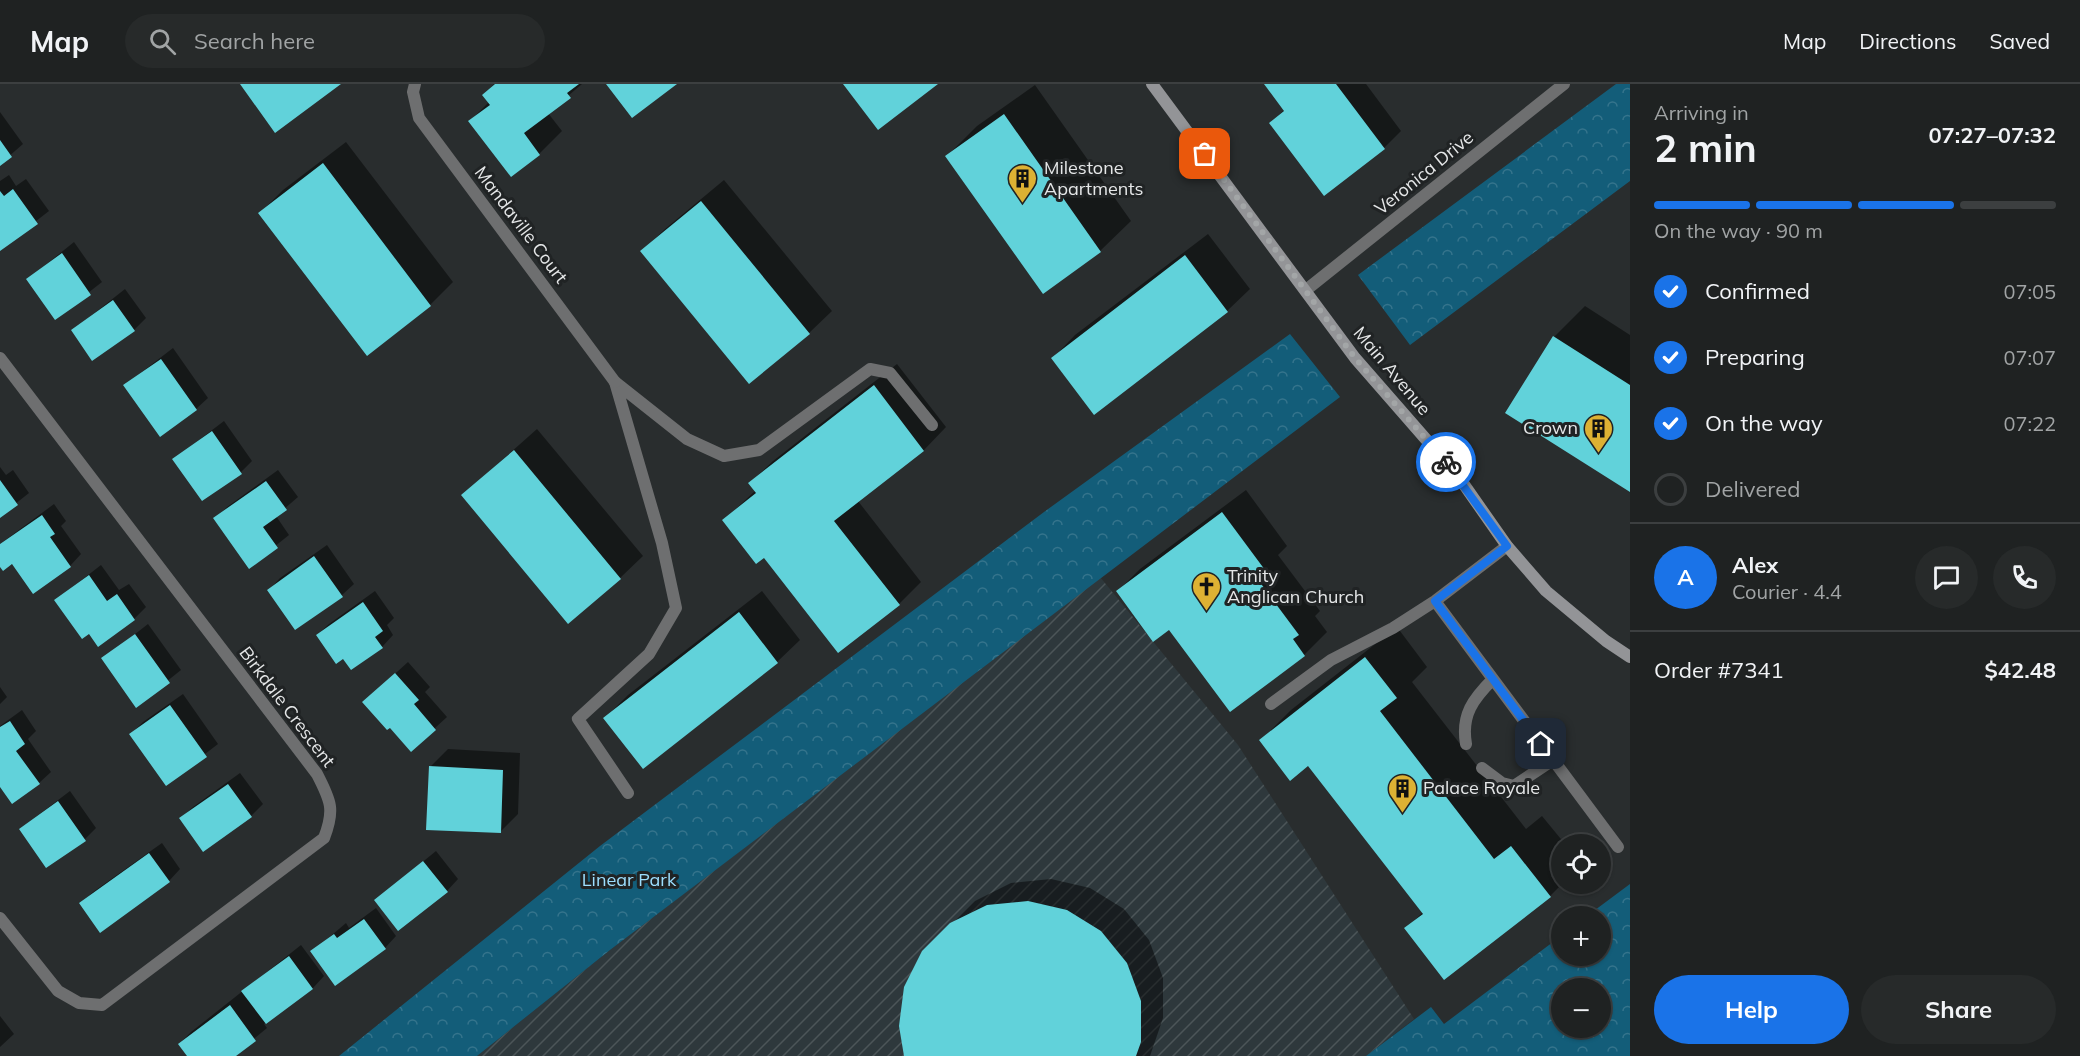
<!DOCTYPE html>
<meta charset="utf-8">
<style>
:root{--surface:#1f2222;--page:#272a2a;--text:#f1f3f6;--muted:#a1a4a5;--line:#3c3f40;--accent:#1a73e8}
body{margin:0;font-family:Mulish,sans-serif;background:var(--page);color:var(--text);height:100vh;display:flex;flex-direction:column;font-size:22px;white-space:nowrap}
*{box-sizing:border-box;margin:0}
p{font-size:20px;color:var(--muted)}
.icon{flex:none;width:33px;height:33px;fill:none;stroke:currentColor;stroke-width:2;stroke-linecap:round;stroke-linejoin:round}
.map{position:relative;flex:1;overflow:hidden}
.panel{display:flex;flex-direction:column;background:var(--surface);width:450px}
.panel>*{flex:none}
.fabs{position:absolute;left:1551px;top:750px;display:grid;gap:12px}
.fabs a{display:grid;place-items:center;width:60px;height:60px;border-radius:50%;background:var(--surface);box-shadow:0 2px 4px #0004,0 0 0 2px var(--line);font-size:30px}
.pin{position:absolute;display:grid;place-items:center;width:51px;height:51px;color:#fff;margin:-26px;border-radius:12px;box-shadow:0 3px 9px #0006}
.courier{position:absolute;display:grid;place-items:center;width:60px;height:60px;margin:-30px;border:4px solid #1a73e8;border-radius:50%;background:#fff;color:#222;box-shadow:0 2px 8px #0007}
.overview em{font-style:normal;font-weight:700}
.overview div{display:flex;flex-direction:column-reverse}
.overview{display:flex;align-items:center;justify-content:space-between;height:102px;padding:0 24px}
h1{font-size:39px;font-weight:700;line-height:45px}
.bar{display:grid;grid-template-columns:repeat(4,1fr);gap:9px 6px;align-content:center;height:72px;padding:0 24px}
.bar i{height:8px;border-radius:4px;background:var(--line)}
.bar .current{background:var(--accent)}
.bar p{grid-column:span 4}
.line{display:flex;align-items:center;gap:15px;padding:0 24px;border-top:2px solid var(--line)}
.line div{flex:1}
.round{display:grid;place-items:center;flex:none;width:63px;height:63px;border-radius:32px;background:var(--page)}
ol{padding:0 24px;list-style:none}
li{display:flex;align-items:center;gap:18px;height:66px}
li p{margin-inline-start:auto}
li .icon{padding:6px;border-radius:50%;background:var(--accent);color:#fff;stroke-width:4}
li:last-child{color:var(--muted)}
li i{width:33px;height:33px;border:3px solid var(--line);border-radius:50%}
.primary-button{display:flex;gap:12px;margin-top:auto;padding:12px 24px}
.primary-button a{flex:1;height:69px;border-radius:36px;background:var(--accent);color:#fff;font-size:24px;font-weight:700;line-height:69px;text-align:center}
.primary-button a+a{background:var(--page);color:var(--text)}
header{display:flex;align-items:center;gap:36px;box-sizing:border-box;height:84px;padding:0 30px;background:var(--surface);border-bottom:2px solid var(--line)}
header strong{font-size:28px}
nav{display:flex;gap:33px;margin-inline-start:auto;font-size:21px}
.search{width:420px;height:54px;background:var(--page);display:flex;align-items:center;gap:15px;box-sizing:border-box;padding:0 21px;border-radius:33px;color:var(--muted);font-size:22px}
main{display:flex;flex:1;min-height:0}
.map>svg:first-child{display:block}
.industrial{fill:url(#industrial-furrows)}
.forest{fill:url(#forest-crowns);fill-rule:evenodd}
.shadow{fill:#0007}
.building{fill:#61d2da}
.lines{fill:none;stroke-linecap:round;stroke-linejoin:round}
.lane{stroke:#6e6f70;stroke-width:12}
.street{stroke:#6e6f70;stroke-width:12}
.secondary{stroke:#939497;stroke-width:12}
.done{stroke:#a3a6a7;stroke-width:6;stroke-dasharray:0 10.8}
.route{stroke:#1a73e8;stroke-width:8}
.labels{text-anchor:middle;stroke-width:6;stroke-linejoin:round;paint-order:stroke}
.poi-label{font-size:18px;fill:#e5e7e8;stroke:#202324;text-anchor:start}
.street-label{font-size:18px;fill:#e5e7e8;stroke:#202324}
.park-label{font-size:18px;fill:#9cdefe;stroke:#202324}
</style>
<header>
<strong>Map</strong>
<div class="search"><svg class="icon" aria-label="search" viewBox="0 0 24 24"><circle cx="10" cy="10" r="6"/><path d="M15 15l6 6"/></svg>Search here</div>
<nav><a>Map</a><a>Directions</a><a>Saved</a></nav>
</header>
<main>
<div class="map">
<svg width="1630" height="972" viewBox="0 0 1630 972">
<defs>
<pattern id="industrial-furrows" width="10" height="10" patternUnits="userSpaceOnUse" patternTransform="scale(1.5)"><rect width="10" height="10" fill="#2e383c"/><path d="M-1 1l2-2M0 10L10 0M9 11l2-2" fill="none" stroke="#4c5558"/></pattern>
<pattern id="forest-crowns" width="20" height="18" patternUnits="userSpaceOnUse" patternTransform="scale(1.5)"><rect width="20" height="18" fill="#135d79"/><path d="M2 6a3 3 0 1 1 6 0M12 15a3 3 0 1 1 6 0" fill="none" stroke="#35748c"/></pattern>
</defs>
<rect width="100%" height="100%" fill="#292d2e"/>
<path class="industrial" d="M1100,493L1238,661L1414,935L1366,972H477L610,866Z"/>
<path class="forest" d="M1616,0H1630V97L1410,261L1358,191Z
M1290,250L1340,313L610,866L477,972H339L600,762L1044,428Z
M1630,800V972H1366L1431,923L1444,940L1561,852L1562,872H1600V832H1587ZM1600,904V944H1562V904Z"/>
<path class="shadow" d="M494,0H582L548,29L562,47L539,70L511,91L470,37L489,18L484,11Z
M1266,0H1366L1401,47L1384,64L1271,39L1285,25Z
M1035,1L1131,137L1100,167L947,72L977,42Z
M0,28L23,60L0,80Z
M346,58L453,198L430,221L367,270L260,129L283,106Z
M9,91L16,102L26,95L49,127L0,165V97Z
M724,96L832,227L809,249L642,167L665,145Z
M1208,150L1250,205L1227,227L1053,274L1075,251Z
M74,158L102,198L56,234L28,195Z
M125,205L146,234L134,246H73Z
M1585,222L1630,251V407L1554,253Z
M173,264L208,314L196,325L125,301Z
M897,280L946,343L924,366L858,417L921,498L899,520L764,472L724,436L756,406L750,399L773,377Z
M224,337L252,377L241,388L174,375Z
M537,345L643,472L620,494L463,411Z
M0,383L6,391L13,386L29,409L0,432Z
M278,386L298,413L276,432L289,451L249,483L215,435L227,423Z
M1246,406L1287,462L1278,471L1320,527L1315,532L1327,548L1304,571L1230,626L1169,544L1118,507L1140,485Z
M54,420L66,437L61,442L81,470L70,482L0,480V460Z
M327,461L354,500L342,511L296,544L269,506L280,494Z
M101,481L119,506L129,500L146,523L134,535L89,548L56,516Z
M375,507L394,534L387,541L393,551L382,563L344,573L317,551L329,540Z
M762,507L800,556L777,578L605,634L628,611Z
M148,540L181,586L136,622L103,575Z
M1397,543L1427,583L1412,598L1526,745L1542,732L1565,760H1562V800L1550,812L1406,845L1423,828L1308,680L1261,656L1291,626Z
M408,578L430,603L425,608L447,633L411,666L376,607Z
M0,603L7,613L0,620Z
M183,610L218,660L166,700L131,650L143,638Z
M22,626L36,647L28,655L51,688L39,699L0,701V642Z
M448,665L520,669L518,730L500,748L430,683Z
M240,689L263,720L251,732L181,734L193,723Z
M70,707L96,744L85,755L20,745Z
M162,759L180,785L169,797L81,819L93,808Z
M436,767L458,795L447,807L376,816Z
M1051,795L1090,804L1124,825L1149,856L1163,894V934L1150,972H906L924,868L975,817L1011,799Z
M376,824L396,852L385,864L312,868L346,839L349,844Z
M301,861L324,892L313,904L264,940L267,944L233,972H188L179,960L191,948Z
M0,932L14,950L0,963Z"/>
<path class="building" d="M240,0H341L275,49Z
M495,0H579L567,9L571,14L524,49L540,71L511,93L468,37L490,21L482,11Z
M606,0H677L632,34Z
M843,0H938L878,46Z
M1264,0H1336L1385,65L1324,112L1269,39L1284,27Z
M1004,30L1101,168L1043,210L945,72Z
M0,56L12,73L0,82Z
M323,79L431,222L367,272L258,129Z
M13,105L38,140L0,167V107L4,112Z
M701,117L810,250L749,300L640,167Z
M62,169L91,211L55,236L26,195Z
M1185,171L1228,228L1094,331L1051,274Z
M113,216L135,247L92,277L71,246Z
M1553,252L1630,301V408L1505,329Z
M161,275L197,326L160,353L123,301Z
M874,301L924,367L834,437L900,521L838,569L764,474L756,480L722,436L756,409L748,399Z
M212,347L242,390L202,417L172,375Z
M514,366L621,495L568,540L461,411Z
M0,396L18,421L0,434Z
M266,397L287,426L263,443L278,464L249,485L213,434Z
M1222,428L1265,486L1256,493L1299,551L1293,555L1305,572L1230,628L1169,546L1153,558L1116,507Z
M42,431L55,450L50,453L71,483L33,510L12,480L3,487L0,483V460Z
M314,472L343,513L295,546L267,506Z
M89,491L107,517L117,510L135,536L98,563L89,550L82,555L54,516Z
M363,518L383,547L375,553L383,564L351,586L343,575L336,580L316,551Z
M739,528L778,579L643,685L603,634Z
M135,550L170,599L136,624L101,574Z
M1365,573L1397,614L1380,627L1494,775L1511,762L1551,813L1444,896L1404,844L1423,830L1308,682L1290,697L1259,656Z
M395,589L419,616L414,620L436,646L411,668L390,644L387,646L362,618Z
M170,621L207,673L166,702L129,650Z
M10,637L25,660L16,667L40,700L12,720L0,703V643Z
M429,682L503,686L501,749L426,746Z
M228,700L252,733L203,768L179,734Z
M58,717L86,757L46,784L19,745Z
M149,769L170,798L100,849L79,819Z
M423,777L448,808L398,847L374,816Z
M1028,817L1067,826L1101,847L1127,879L1141,917V958L1136,972H904L899,942L904,903L922,867L950,839L987,821Z
M364,835L386,865L335,902L310,867L334,850L337,854Z
M289,872L313,905L266,940L241,907Z
M230,921L256,957L236,972H187L178,960Z"/>
<g class="lines">
<path class="lane" d="M615,298L662,459L676,524L649,570L578,635L628,709
M615,298L687,355L724,372L759,366L870,285L890,289L932,341
M1435,517L1618,763
M1271,620L1331,576L1393,544L1435,517L1507,462
M1466,660C1461,631 1473,615 1493,595
M1482,684L1502,699L1514,702L1553,676"/>
<path class="street" d="M415,0L413,8L419,34L615,298
M1306,206L1564,0
M0,274L317,690C331,717 335,726 324,754L102,921L79,919L58,907L0,834"/>
<path class="secondary" d="M1152,0L1355,274L1458,392L1507,462L1546,507L1606,557L1630,573"/>
</g>
<g class="lines">
<path class="done" d="M1205,70L1355,274L1446,378"/>
<path class="route" d="M1446,378L1507,462L1435,517L1541,660"/>
</g>
<defs>
<symbol id="building-pin" viewBox="-11 -11 22 30"><path d="M0 17L-7.5 6A9.5 9.5 0 1 1 7.5 6Z" fill="#ddb133" stroke="#202324"/><path d="M-4-6H4V6H1V3H-1V6H-4ZM-2.5-4.3h1.7v1.8h-1.7ZM.8-4.3h1.7v1.8H.8ZM-2.5-1h1.7V.8h-1.7ZM.8-1h1.7V.8H.8Z" fill="#111"/></symbol>
<symbol id="church-pin" viewBox="-11 -11 22 30"><path d="M0 17L-7.5 6A9.5 9.5 0 1 1 7.5 6Z" fill="#ddb133" stroke="#202324"/><path d="M-1.2-6h2.4v3.5h3.3v2.4h-3.3V6h-2.4V-.1h-3.3v-2.4h3.3Z" fill="#111"/></symbol>
</defs>
<g fill-rule="evenodd">
<use href="#building-pin" x="1006" y="78" width="33" height="45"/>
<use href="#building-pin" x="1582" y="328" width="33" height="45"/>
<use href="#church-pin" x="1190" y="486" width="33" height="45"/>
<use href="#building-pin" x="1386" y="688" width="33" height="45"/>
</g>
<g class="labels">
<g class="poi-label">
<text x="1044" y="90">Milestone<tspan x="1044" dy="21">Apartments</tspan></text>
<text x="1578" y="350" text-anchor="end">Crown</text>
<text x="1227" y="498">Trinity<tspan x="1227" dy="21">Anglican Church</tspan></text>
<text x="1423" y="710">Palace Royale</text>
</g>
<g class="street-label">
<text transform="translate(1424 89) rotate(-39)" y="6">Veronica Drive</text>
<text transform="translate(521 141) rotate(53)" y="6">Mandaville Court</text>
<text transform="translate(1392 287) rotate(50)" y="6">Main Avenue</text>
<text transform="translate(287 623) rotate(53)" y="6">Birkdale Crescent</text>
</g>
<g class="park-label">
<text x="629" y="802">Linear Park</text>
</g>
</g>
</svg>
<div class="fabs">
<a><svg class="icon" aria-label="locate" viewBox="0 0 24 24"><circle cx="12" cy="12" r="6"/><path d="M12 2v4M12 18v4M2 12h4M18 12h4"/></svg></a>
<a>+</a>
<a>−</a>
</div>
<div class="pin" style="left:1205px;top:70px;background:#ea580c"><svg class="icon" aria-label="bag" viewBox="0 0 24 24"><path d="M5 8h14l-1 12H6zM9 8a3 3 0 0 1 6 0"/></svg></div>
<div class="pin" style="left:1541px;top:660px;background:#1f2937"><svg class="icon" aria-label="home" viewBox="0 0 24 24"><path d="M3 11l9-7 9 7M6 9v11h12V9"/></svg></div>
<div class="courier" style="left:1446px;top:378px"><svg class="icon" aria-label="bike" viewBox="0 0 24 24"><circle cx="6" cy="16" r="4"/><circle cx="18" cy="16" r="4"/><path d="M6 16l4-8h5l3 8M10 8l3 8H6M13 5h3"/></svg></div>
</div>
<section class="panel">
<div class="overview"><div><h1>2 min</h1><p>Arriving in</p></div><em>07:27–07:32</em></div>
<div class="bar"><i class="current"></i><i class="current"></i><i class="current"></i><i></i><p>On the way · 90 m</p></div>
<ol>
<li><svg class="icon" aria-label="check" viewBox="0 0 24 24"><path d="M5 12l5 5 9-10"/></svg>Confirmed<p>07:05</p></li>
<li><svg class="icon" aria-label="check" viewBox="0 0 24 24"><path d="M5 12l5 5 9-10"/></svg>Preparing<p>07:07</p></li>
<li><svg class="icon" aria-label="check" viewBox="0 0 24 24"><path d="M5 12l5 5 9-10"/></svg>On the way<p>07:22</p></li>
<li><i></i>Delivered</li>
</ol>
<div class="line" style="height:108px"><b class="round" style="background:var(--accent);color:#fff">A</b><div><b>Alex</b><p>Courier · 4.4</p></div><a class="round"><svg class="icon" aria-label="chat" viewBox="0 0 24 24"><path d="M4 5h16v11H9l-5 4z"/></svg></a><a class="round"><svg class="icon" aria-label="phone" viewBox="0 0 24 24"><path d="M5 4h4l2 5-3 2q2 4 5 5l2-3 5 2v4C11 20 4 13 5 4z"/></svg></a></div>
<div class="line" style="height:78px"><div>Order #7341</div><b>$42.48</b></div>
<div class="primary-button"><a>Help</a><a>Share</a></div>
</section>
</main>
